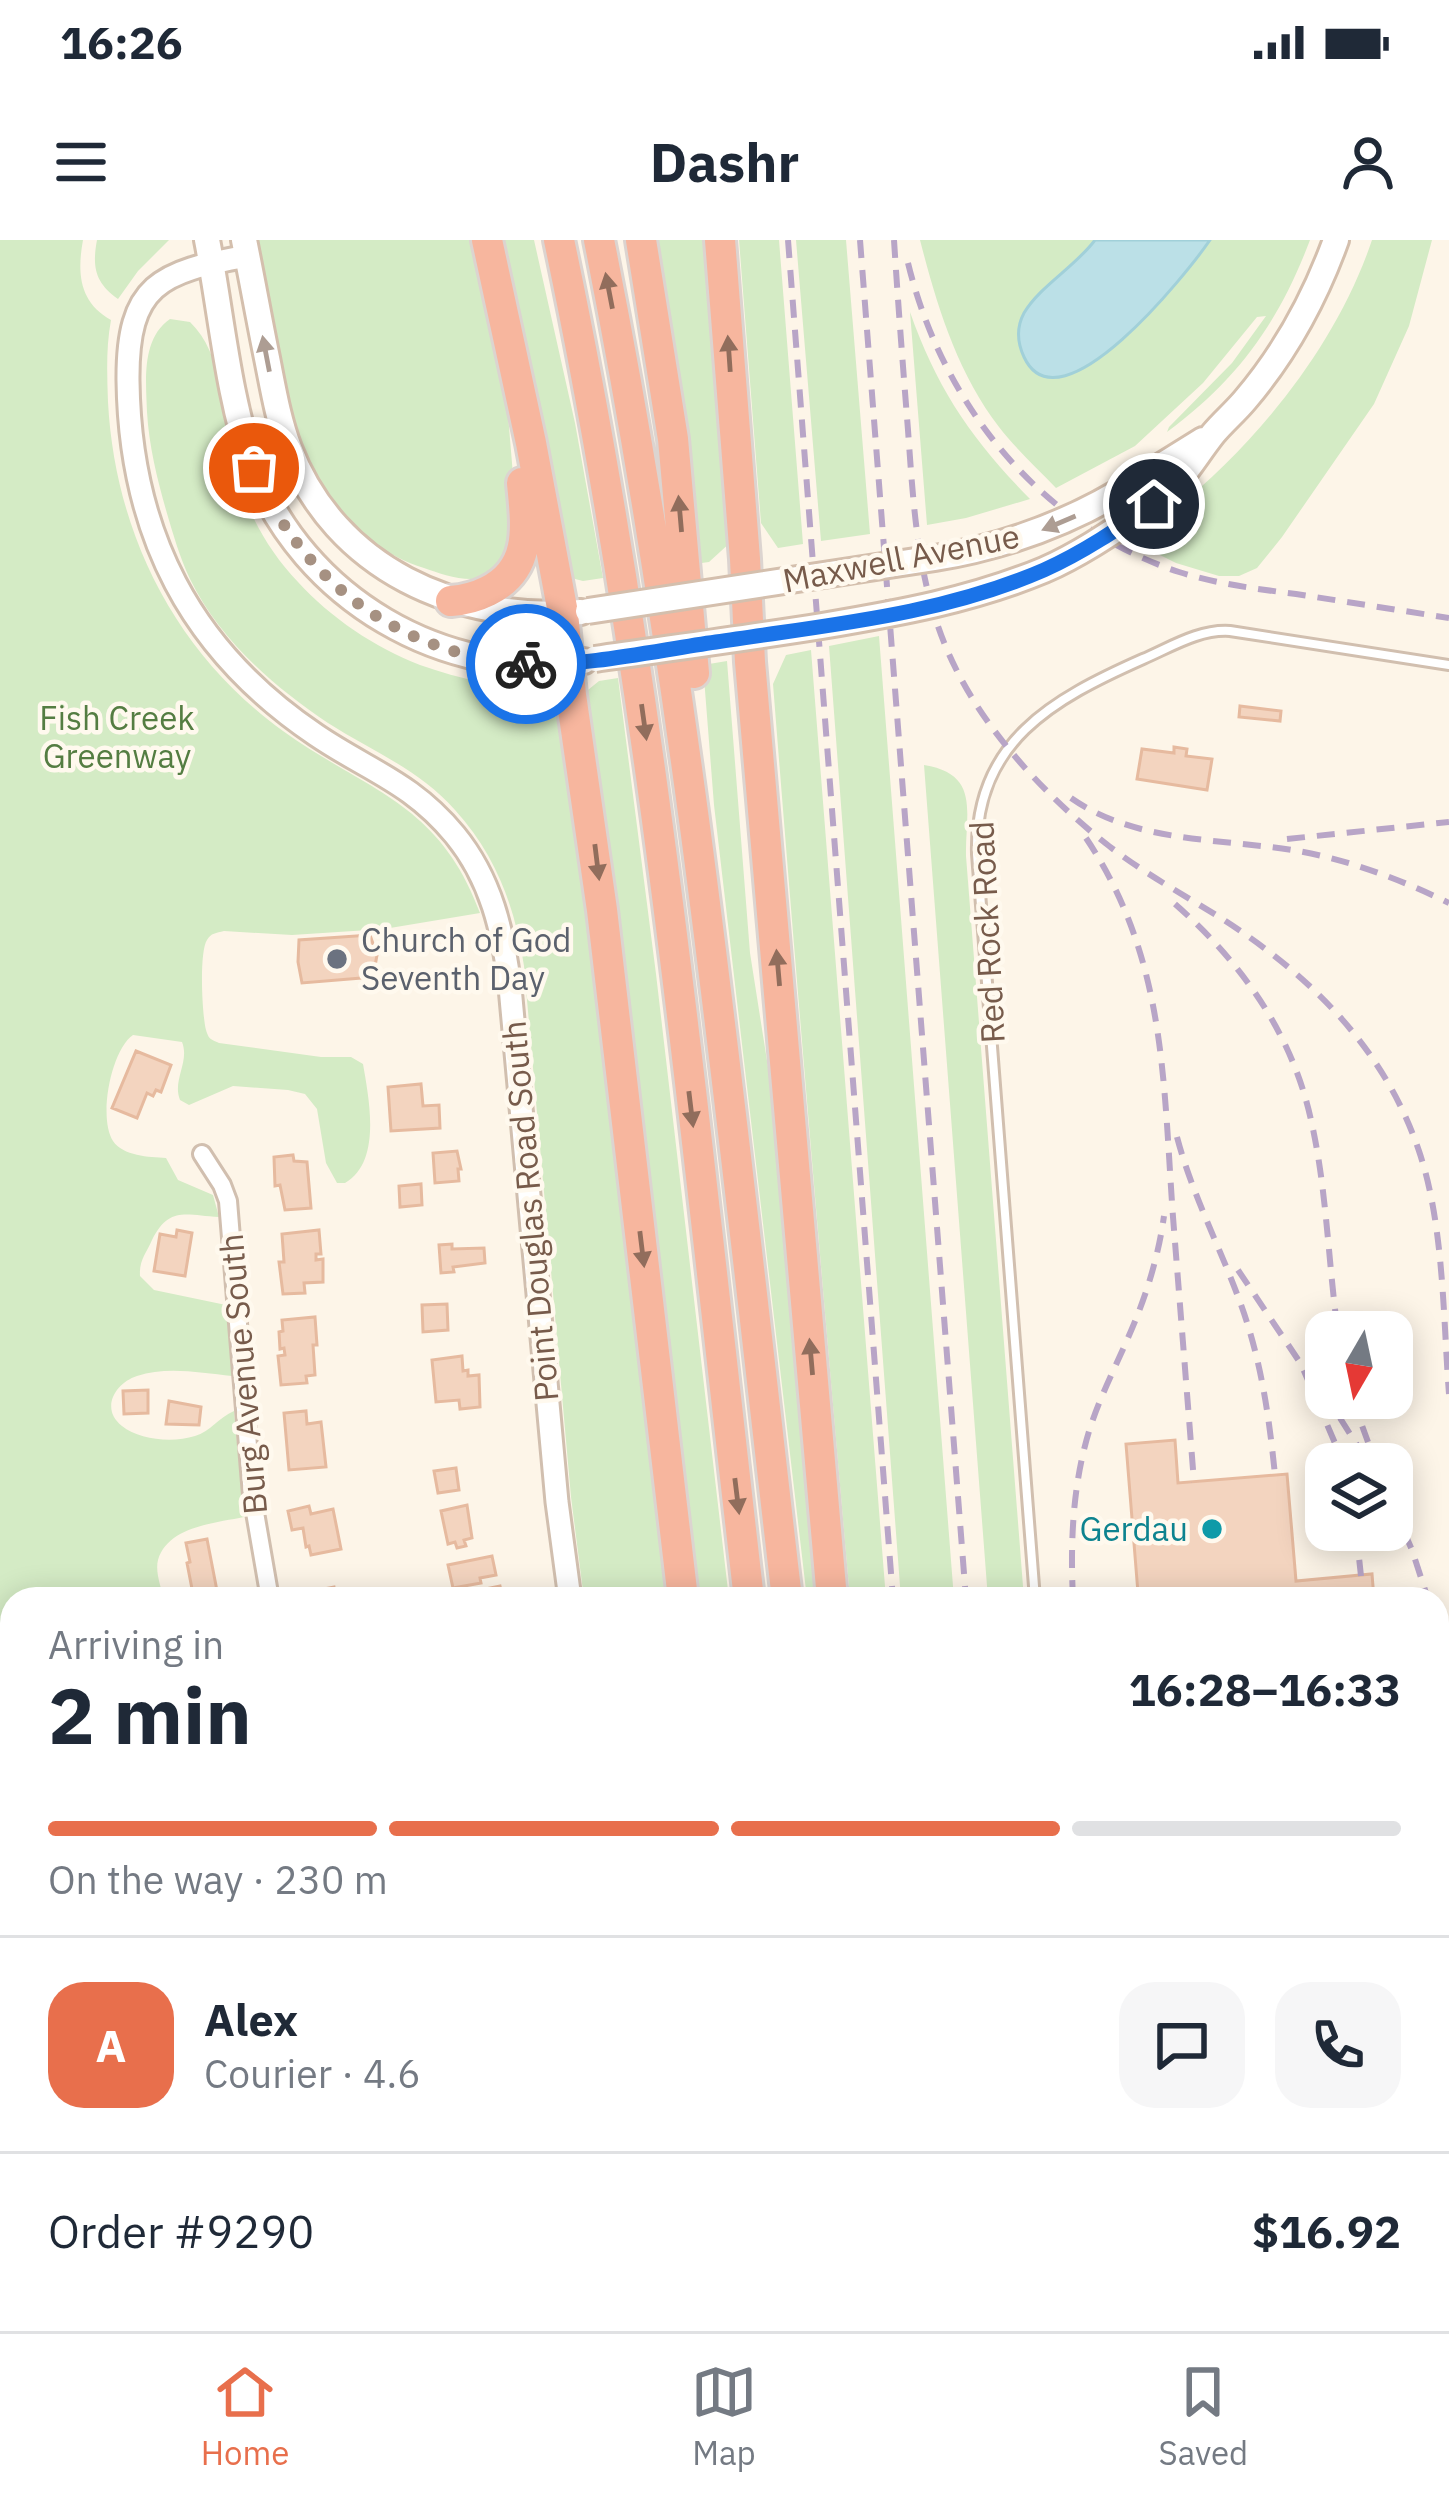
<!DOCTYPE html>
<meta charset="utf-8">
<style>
:root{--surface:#fff;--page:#f6f6f7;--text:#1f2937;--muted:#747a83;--line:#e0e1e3;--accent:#e86f4c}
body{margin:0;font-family:"IBM Plex Sans",sans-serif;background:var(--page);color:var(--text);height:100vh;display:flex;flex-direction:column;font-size:45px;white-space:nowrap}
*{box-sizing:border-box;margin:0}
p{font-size:39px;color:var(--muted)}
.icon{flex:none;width:66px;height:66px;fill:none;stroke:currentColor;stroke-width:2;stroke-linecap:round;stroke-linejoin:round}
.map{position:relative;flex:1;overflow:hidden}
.panel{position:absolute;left:0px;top:1347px;width:1449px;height:744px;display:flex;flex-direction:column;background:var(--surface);border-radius:36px 36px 0 0;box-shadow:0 6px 30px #0003}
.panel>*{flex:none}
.needle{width:78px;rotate:189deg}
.controls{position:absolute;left:1305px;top:1071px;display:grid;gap:24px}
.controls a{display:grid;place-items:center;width:108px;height:108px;border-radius:24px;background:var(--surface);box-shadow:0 6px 30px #0003;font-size:60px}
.pin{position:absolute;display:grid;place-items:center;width:102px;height:102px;color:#fff;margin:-51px;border:6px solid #fff;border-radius:50%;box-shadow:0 3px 12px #0007}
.courier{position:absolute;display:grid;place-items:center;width:120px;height:120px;margin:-60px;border:9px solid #1a73e8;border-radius:50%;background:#fff;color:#222;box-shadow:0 3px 15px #0007}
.overview em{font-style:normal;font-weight:700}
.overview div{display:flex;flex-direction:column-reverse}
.overview{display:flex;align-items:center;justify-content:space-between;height:204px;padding:0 48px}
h1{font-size:78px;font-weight:700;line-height:90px}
.bar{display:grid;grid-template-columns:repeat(4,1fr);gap:18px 12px;align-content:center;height:144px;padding:0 48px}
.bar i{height:15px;border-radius:9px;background:var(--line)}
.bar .selected{background:var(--accent)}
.bar p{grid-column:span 4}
.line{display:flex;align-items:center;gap:30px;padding:0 48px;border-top:3px solid var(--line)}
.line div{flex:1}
.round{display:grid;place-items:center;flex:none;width:126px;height:126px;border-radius:36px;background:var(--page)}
.status{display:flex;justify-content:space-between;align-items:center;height:84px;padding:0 60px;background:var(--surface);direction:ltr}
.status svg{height:33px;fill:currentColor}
header{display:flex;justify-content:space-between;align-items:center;height:156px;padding:0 48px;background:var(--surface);font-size:54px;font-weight:700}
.dock{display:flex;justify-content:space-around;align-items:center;height:168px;border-top:3px solid var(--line);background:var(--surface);font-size:33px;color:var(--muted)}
.dock a{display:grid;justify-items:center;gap:6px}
.dock .selected{color:var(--accent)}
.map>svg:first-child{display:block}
.green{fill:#d4ebc5}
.water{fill:#bbe0e7;stroke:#a1d0d9;stroke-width:3}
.building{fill:#f3d4bf;stroke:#e6ba9f;stroke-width:3}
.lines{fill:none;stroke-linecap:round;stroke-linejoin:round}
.service-casing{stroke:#d1bfaf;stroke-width:14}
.minor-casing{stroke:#d1bfaf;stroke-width:22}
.tertiary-casing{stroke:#d1bfaf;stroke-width:27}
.secondary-casing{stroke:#d4bfad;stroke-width:30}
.motorway-casing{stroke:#dcd4d0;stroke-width:36}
.service{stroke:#fff;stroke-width:8}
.minor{stroke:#fff;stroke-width:16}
.tertiary{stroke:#fff;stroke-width:21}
.secondary{stroke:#fff;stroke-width:24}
.motorway{stroke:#f7b69e;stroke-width:30}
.rail{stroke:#b8a5c7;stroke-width:6;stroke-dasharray:18 12;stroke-linecap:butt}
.secondary-bridge-casing{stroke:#d4bfad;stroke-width:30;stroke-linecap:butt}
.secondary-bridge{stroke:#fff;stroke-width:24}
.oneway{fill:#916d5c}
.oneway2{fill:#ad9d93}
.done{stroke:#a69182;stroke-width:12;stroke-dasharray:0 21.6}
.route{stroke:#1a73e8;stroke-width:15}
.worship-dot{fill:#6b7280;stroke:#fff9ee;stroke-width:4.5}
.culture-dot{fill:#0f9aa8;stroke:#fff9ee;stroke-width:4.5}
.labels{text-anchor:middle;stroke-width:9;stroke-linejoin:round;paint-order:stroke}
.street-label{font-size:33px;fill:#775b4b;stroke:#fff9ee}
.park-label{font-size:33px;fill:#547d42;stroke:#fff9ee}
.worship-label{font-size:33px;fill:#5b616d;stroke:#fff9ee;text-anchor:start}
.culture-label{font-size:33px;fill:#0d838f;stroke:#fff9ee;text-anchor:end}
</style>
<div class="status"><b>16:26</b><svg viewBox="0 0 49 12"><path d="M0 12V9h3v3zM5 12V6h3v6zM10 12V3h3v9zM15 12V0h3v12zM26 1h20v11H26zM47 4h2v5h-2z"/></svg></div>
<header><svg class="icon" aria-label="menu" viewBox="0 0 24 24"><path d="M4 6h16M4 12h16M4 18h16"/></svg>Dashr<svg class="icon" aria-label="person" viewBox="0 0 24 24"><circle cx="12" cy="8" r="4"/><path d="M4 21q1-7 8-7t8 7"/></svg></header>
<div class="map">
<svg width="1449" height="2091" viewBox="0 0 1449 2091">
<rect width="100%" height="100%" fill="#fdf5e8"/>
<path class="green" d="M0,0H83C77,33 79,62 111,80C106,107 107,134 108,162C115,293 175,413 283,491C368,552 439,562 480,673L384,689L292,695L224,691C216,693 211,693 207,700C199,712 202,775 206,790C209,800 211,799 219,803L321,817H351L363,824C369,859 382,922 345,943H337L326,923L317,869L305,854L288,850L233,846L189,865L180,860C172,840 190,822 182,802L133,795C111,810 98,878 113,901C123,916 149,917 166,918L178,940L213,955L219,977C185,975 169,966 152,1000C146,1014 139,1020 140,1036L154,1050L226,1065L232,1136C201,1133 167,1126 137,1136C115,1143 100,1169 122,1186C139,1200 173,1203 195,1196C210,1192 219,1177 234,1171L244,1277C216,1283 168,1286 158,1320C155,1332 161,1347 164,1359H12V2079H446L451,2091H0Z
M97,0H169L138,31L118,59C95,43 92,27 97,0Z
M258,0H473L508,175L516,271L509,319C502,324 495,332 487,336C469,344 441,334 424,328C289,285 279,117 258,0Z
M504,0H534L575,183L603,338L583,341L571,338L545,192Z
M651,0H709L732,301L709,322L694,324Z
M739,0H779L803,304L778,308L761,283Z
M796,0H846L870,294L821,301Z
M920,0H1310C1279,82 1238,140 1167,192L1169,187L1232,123L1266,76L1257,77L1203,143L1135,206L1056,248C1037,228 1016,209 999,187C957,132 937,66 920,0Z
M1372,0H1432L1409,86L1374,164L1282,297L1257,328L1239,336H1219L1176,323L1132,301C1235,231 1332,119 1372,0Z
M910,72C937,149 972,200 1030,259L966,278L927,285Z
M170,79L190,82C224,115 221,169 231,212C242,262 263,305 298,342C331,378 374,407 420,425C440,432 461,438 482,442C500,445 521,446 536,456C549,464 557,479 565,491L675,1359H584L571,1257L524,726C515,667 496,615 455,570C420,530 372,511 328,483C274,447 219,399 190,339C180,318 173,294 166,270C157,238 149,206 147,172C146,141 141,99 170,79Z
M879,396L954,1359H901L829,406Z
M811,410L886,1359H850C823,1054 797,749 773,444L786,415Z
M727,421L750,713L780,903L820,1359H807L714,565L703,425Z
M618,438L656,734L729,1359H691L583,454L599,441Z
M924,525C981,534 965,574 966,616L1024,1359H988Z
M518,2079H693L692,2091H517Z"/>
<path class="water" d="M1095,0H1210C1188,32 1060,194 1024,117C1017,102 1016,88 1024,73C1040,46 1076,26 1095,0Z"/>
<path class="building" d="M1240,466L1281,471L1280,481L1239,477Z
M1174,507L1187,509L1186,516L1212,519L1207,550L1137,539L1142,509L1174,513Z
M370,695L377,715L373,737L302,743L298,722L299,700Z
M136,811L171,825L161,852L156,850L153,856L147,853L137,878L112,868Z
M421,844L423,866L439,865L440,888L391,891L388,847Z
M457,911L461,929H458L459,941L435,943L433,913Z
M293,915L294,921L307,922L311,968L285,970L280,945L275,946L274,917Z
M421,944L422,965L400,967L399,946Z
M177,990L192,993L185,1036L154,1031L160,994L176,997Z
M319,990L321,1014H316V1020L323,1019V1042L304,1043L305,1053L283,1054L279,1022H284L282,994Z
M452,1004V1009L484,1008L485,1023L453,1027L454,1032L441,1033L439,1005Z
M447,1064L448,1090L423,1092L422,1065Z
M315,1077L317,1105H313L315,1135L306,1136L307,1143L281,1145L278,1116L285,1115L284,1108L280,1109L279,1092L283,1091L282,1080Z
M462,1116L463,1131L468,1130V1136L479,1135L480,1167L460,1169L459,1160L436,1162L432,1120Z
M148,1150V1173L124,1174L123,1151Z
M169,1161L201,1167L199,1185L166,1184Z
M306,1171L307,1184L321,1182L326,1227L289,1230L284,1173Z
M1175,1200L1178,1243L1287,1234L1296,1341L1372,1334L1374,1359H1060L1138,1353L1126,1204Z
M456,1228L459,1250L438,1253L434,1231Z
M467,1265L472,1298L464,1300L466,1306L457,1308L455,1302L448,1304L441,1271Z
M309,1266L311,1274L333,1269L341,1309L311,1315L309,1306L306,1307L303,1288L292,1290L288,1271Z
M207,1299L218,1356L194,1359L187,1323L190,1322L186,1303Z
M492,1316L496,1335L480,1338L481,1343L453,1348L448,1325Z
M500,1346L503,1359H473L471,1352Z
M334,1347L336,1359H310L309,1352Z
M1449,1902V2091H1166L1165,2079H1437V1903Z
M466,2079H498L503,2091H469Z"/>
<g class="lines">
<defs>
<path id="service" d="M1035,1359L977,614C974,502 1053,459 1143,419C1171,407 1199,389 1230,391L1449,425
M1057,2079V2091
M1092,2079L1093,2091"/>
<path id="minor" d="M202,914L222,945L228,961L252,1255L270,1359"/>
<path id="tertiary" d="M247,16C160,32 127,44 128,141C130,293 190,410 316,495C369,531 411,542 455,595C491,639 503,691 510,747L557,1262L570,1359
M739,2079L741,2091"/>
<path id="secondary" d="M207,0C221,71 228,158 253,226C302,358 445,442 584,421
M244,0C252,39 259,79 267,118C273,148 278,179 289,208C335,329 458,384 581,372
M1137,241L1203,200
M1154,264C1179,246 1194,218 1213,194C1223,182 1235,172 1245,160C1285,113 1315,58 1336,0"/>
<path id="motorway" d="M487,0L531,203L563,373L571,455L602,670L683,1359
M559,0C654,448 696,905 749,1359
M599,0C689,449 734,905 787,1359
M641,0L673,199L694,433
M720,0L745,319L750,422L832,1359
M451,361C464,360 476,357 488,351C533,329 526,285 522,243
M824,2079L826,2091
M871,2079L873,2091"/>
</defs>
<use href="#service" class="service-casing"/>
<use href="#minor" class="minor-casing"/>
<use href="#tertiary" class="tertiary-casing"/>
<use href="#secondary" class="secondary-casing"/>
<use href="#motorway" class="motorway-casing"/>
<use href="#service" class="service"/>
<use href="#minor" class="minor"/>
<use href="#tertiary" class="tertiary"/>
<use href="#secondary" class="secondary"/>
<use href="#motorway" class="motorway"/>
<path class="rail" d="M788,0L893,1359
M860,0L966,1359
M894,0C898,63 903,127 908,190C914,273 918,354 956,429C989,496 1051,561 1109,606C1145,634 1186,656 1224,680C1312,737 1385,810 1419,911C1444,985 1443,1076 1449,1154
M908,23C942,163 1039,286 1179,332C1217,344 1257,349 1296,354C1347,362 1398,370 1449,378
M1071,558C1137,604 1222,598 1298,611C1349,620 1402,640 1449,663
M1086,598C1166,718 1163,839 1173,977C1180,1065 1187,1153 1194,1242
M1287,599L1449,582
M1175,664C1241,722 1292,793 1311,880C1327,950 1328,1022 1338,1092
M1177,897C1192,954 1220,1007 1240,1062C1261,1119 1269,1176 1275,1235
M1238,1030L1301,1124L1344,1224
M1352,1158L1368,1202
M1340,1178L1369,1224
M1392,1264L1412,1310L1428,1359
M1356,1290L1361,1336
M1073,1358C1070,1300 1073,1240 1091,1185C1101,1155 1115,1128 1127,1100C1145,1060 1158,1019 1164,976
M1437,1461L1447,1635
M949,2079L950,2091
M1022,2079L1023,2091"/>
<defs>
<path id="secondary-bridge" d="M588,371L935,318C1008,306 1075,281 1137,241
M595,419C671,408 747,398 822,386C899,373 972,360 1044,330C1083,313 1118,288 1154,264"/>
</defs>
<use href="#secondary-bridge" class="secondary-bridge-casing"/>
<use href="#secondary-bridge" class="secondary-bridge"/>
</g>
<defs><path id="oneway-solid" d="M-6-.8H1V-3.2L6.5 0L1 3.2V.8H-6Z" transform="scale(3)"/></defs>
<g class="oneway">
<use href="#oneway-solid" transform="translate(609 51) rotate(-101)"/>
<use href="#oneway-solid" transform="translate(729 114) rotate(-94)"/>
<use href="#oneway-solid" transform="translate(680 274) rotate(-95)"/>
<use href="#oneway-solid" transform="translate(644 482) rotate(82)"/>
<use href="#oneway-solid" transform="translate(597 622) rotate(83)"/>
<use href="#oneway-solid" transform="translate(778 728) rotate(-95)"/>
<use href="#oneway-solid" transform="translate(691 869) rotate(83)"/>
<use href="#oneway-solid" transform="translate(642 1009) rotate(83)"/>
<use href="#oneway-solid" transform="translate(811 1117) rotate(-95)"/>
<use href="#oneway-solid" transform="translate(737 1256) rotate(83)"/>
</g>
<g class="oneway2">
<use href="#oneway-solid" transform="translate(266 114) rotate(-101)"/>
<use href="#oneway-solid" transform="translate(1059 283) rotate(157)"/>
</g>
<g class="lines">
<path class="done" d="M254,228C302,343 401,415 526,424"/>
<path class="route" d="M526,424C589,426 653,411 716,402C827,385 941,375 1044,330C1084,312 1119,288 1154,264"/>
</g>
<circle class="worship-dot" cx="337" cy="719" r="12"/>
<circle class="culture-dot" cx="1212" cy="1289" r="12"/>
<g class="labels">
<g class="street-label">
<text transform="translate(901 318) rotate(-11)" y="12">Maxwell Avenue</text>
<text transform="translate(987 692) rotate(-93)" y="12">Red Rock Road</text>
<text transform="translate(530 971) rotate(-95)" y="12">Point Douglas Road South</text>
<text transform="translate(243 1134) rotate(-95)" y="12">Burg Avenue South</text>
</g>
<g class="park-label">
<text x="117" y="490">Fish Creek<tspan x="117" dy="38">Greenway</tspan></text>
</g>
<g class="worship-label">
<text x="361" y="712">Church of God<tspan x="361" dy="38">Seventh Day</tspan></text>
</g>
<g class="culture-label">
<text x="1188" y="1301">Gerdau</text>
</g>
</g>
</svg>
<div class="controls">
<a><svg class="needle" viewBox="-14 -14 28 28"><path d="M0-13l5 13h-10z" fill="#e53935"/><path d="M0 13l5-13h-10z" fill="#747a83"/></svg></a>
<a><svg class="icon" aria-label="layers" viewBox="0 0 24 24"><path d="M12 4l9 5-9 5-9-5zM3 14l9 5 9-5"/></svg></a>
</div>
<div class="pin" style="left:254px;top:228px;background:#ea580c"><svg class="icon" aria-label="bag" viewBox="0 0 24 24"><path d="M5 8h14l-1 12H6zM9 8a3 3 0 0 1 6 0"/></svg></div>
<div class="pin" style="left:1154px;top:264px;background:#1f2937"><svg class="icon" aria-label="home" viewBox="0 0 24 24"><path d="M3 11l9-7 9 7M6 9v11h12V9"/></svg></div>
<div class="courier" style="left:526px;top:424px"><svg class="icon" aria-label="bike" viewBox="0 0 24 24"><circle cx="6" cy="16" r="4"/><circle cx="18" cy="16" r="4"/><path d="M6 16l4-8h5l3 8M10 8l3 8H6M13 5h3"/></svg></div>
<section class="panel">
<div class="overview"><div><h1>2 min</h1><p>Arriving in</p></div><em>16:28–16:33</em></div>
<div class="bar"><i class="selected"></i><i class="selected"></i><i class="selected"></i><i></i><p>On the way · 230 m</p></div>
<div class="line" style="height:216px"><b class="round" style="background:var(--accent);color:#fff">A</b><div><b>Alex</b><p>Courier · 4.6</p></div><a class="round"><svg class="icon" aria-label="chat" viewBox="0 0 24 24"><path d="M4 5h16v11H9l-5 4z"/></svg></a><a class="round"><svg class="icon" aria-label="phone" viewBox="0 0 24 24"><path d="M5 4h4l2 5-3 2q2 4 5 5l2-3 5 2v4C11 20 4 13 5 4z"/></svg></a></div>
<div class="line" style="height:156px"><div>Order #9290</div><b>$16.92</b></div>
</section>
</div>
<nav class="dock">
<a class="selected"><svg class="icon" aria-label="home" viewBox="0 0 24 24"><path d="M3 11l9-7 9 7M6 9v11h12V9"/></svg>Home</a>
<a><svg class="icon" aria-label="map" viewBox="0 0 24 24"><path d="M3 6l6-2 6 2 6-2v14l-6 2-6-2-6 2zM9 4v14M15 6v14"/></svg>Map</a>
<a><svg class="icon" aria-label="saved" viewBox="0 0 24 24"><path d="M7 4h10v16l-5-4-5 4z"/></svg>Saved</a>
</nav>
